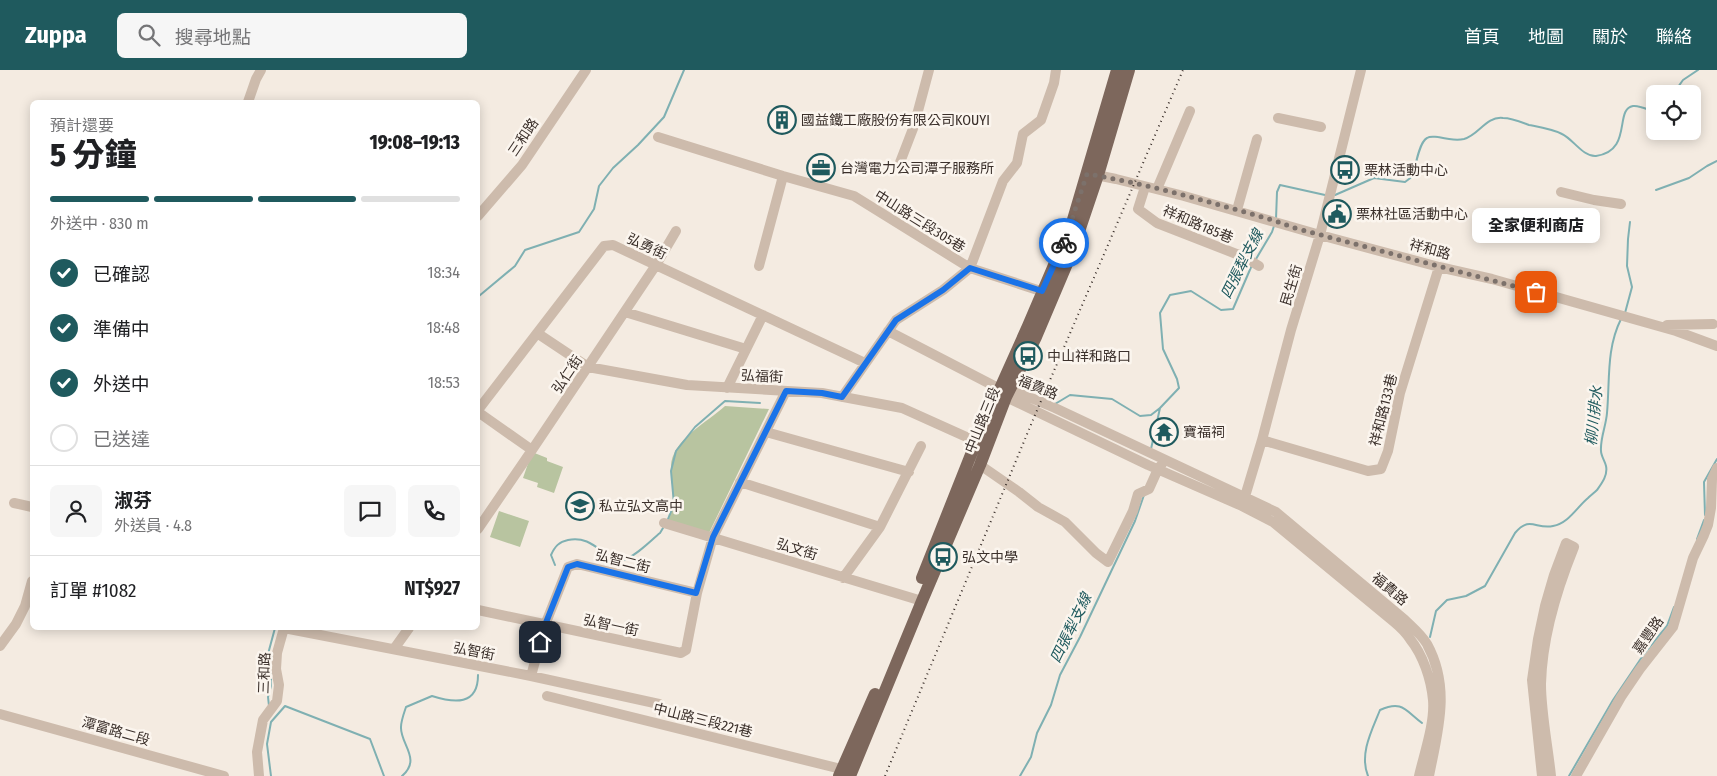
<!DOCTYPE html>
<html lang="zh-TW">
<meta charset="utf-8">
<style>
:root{--surface:#fff;--page:#f6f6f6;--text:#202124;--muted:#757577;--line:#e0e0e0;--accent:#1f5a5e}
body{margin:0;font-family:"Fira Sans Condensed","Noto Sans TC",sans-serif;background:var(--page);color:var(--text);height:100vh;display:flex;flex-direction:column;font-size:19px;white-space:nowrap}
*{box-sizing:border-box;margin:0}
p{font-size:16px;color:var(--muted)}
.icon{flex:none;width:28px;height:28px;fill:none;stroke:currentColor;stroke-width:2;stroke-linecap:round;stroke-linejoin:round}
.map{position:relative;flex:1;overflow:hidden}
.drawer{position:absolute;left:30px;top:30px;width:450px;height:530px;display:flex;flex-direction:column;background:var(--surface);border-radius:8px;box-shadow:0 2px 12px #0003}
.drawer>*{flex:none}
.fabs{position:absolute;left:1646px;top:15px;display:grid;gap:10px}
.fabs a{display:grid;place-items:center;width:55px;height:55px;border-radius:8px;background:var(--surface);box-shadow:0 2px 12px #0003;font-size:25px}
.pin{position:absolute;display:grid;place-items:center;width:42px;height:42px;color:#fff;margin:-21px;border-radius:10px;box-shadow:0 2px 8px #0006}
.courier{position:absolute;display:grid;place-items:center;width:50px;height:50px;margin:-25px;border:4px solid #1a73e8;border-radius:50%;background:#fff;color:#222;box-shadow:0 1px 6px #0007}
.bubble{position:absolute;height:35px;border-radius:8px;background:var(--surface);box-shadow:0 2px 12px #0003;font-size:16px;font-weight:800;line-height:35px;text-align:center}
.summary em{font-style:normal;font-weight:800}
.summary div{display:flex;flex-direction:column-reverse}
.summary{display:flex;align-items:center;justify-content:space-between;height:85px;padding:0 20px}
h1{font-size:32px;font-weight:800;line-height:38px}
.bar{display:grid;grid-template-columns:repeat(4,1fr);gap:8px 5px;align-content:center;height:60px;padding:0 20px}
.bar i{height:6px;border-radius:4px;background:var(--line)}
.bar .active{background:var(--accent)}
.bar p{grid-column:span 4}
.line{display:flex;align-items:center;gap:12px;padding:0 20px;border-top:1px solid var(--line)}
.line div{flex:1}
.round{display:grid;place-items:center;flex:none;width:52px;height:52px;border-radius:8px;background:var(--page)}
ol{padding:0 20px;list-style:none}
li{display:flex;align-items:center;gap:15px;height:55px}
li p{margin-inline-start:auto}
li .icon{padding:5px;border-radius:50%;background:var(--accent);color:#fff;stroke-width:4}
li:last-child{color:var(--muted)}
li i{width:28px;height:28px;border:2px solid var(--line);border-radius:50%}
header{display:flex;align-items:center;gap:30px;box-sizing:border-box;height:70px;padding:0 25px;background:var(--accent);color:#fff}
header strong{font-size:24px}
nav{display:flex;gap:28px;margin-inline-start:auto;font-size:18px}
.search{width:350px;height:45px;background:var(--page);display:flex;align-items:center;gap:12px;box-sizing:border-box;padding:0 18px;border-radius:8px;color:var(--muted);font-size:19px}
.map>svg:first-child{display:block}
.green{fill:#b8c4a0}
.lines{fill:none;stroke-linecap:round;stroke-linejoin:round}
.stream{stroke:#7fb0b2;stroke-width:2}
.minor{stroke:#cdbbac;stroke-width:10}
.major{stroke:#7d675c;stroke-width:12}
.rail{stroke:#3b302b;stroke-width:2;stroke-dasharray:1 4;stroke-linecap:butt}
.done{stroke:#7c716b;stroke-width:5;stroke-dasharray:0 9}
.route{stroke:#1a73e8;stroke-width:6}
.labels{text-anchor:middle;stroke-width:5;stroke-linejoin:round;paint-order:stroke}
.poi-label{font-size:14px;fill:#3b302b;stroke:#fbf5ee;text-anchor:start}
.street-label{font-size:14px;fill:#3b302b;stroke:#fbf5ee}
.water-label{font-size:15px;font-style:italic;fill:#1f5a5e;stroke:#fbf5ee}
</style>
<header>
<strong>Zuppa</strong>
<div class="search"><svg class="icon" aria-label="search" viewBox="0 0 24 24"><circle cx="10" cy="10" r="6"/><path d="M15 15l6 6"/></svg>搜尋地點</div>
<nav><a>首頁</a><a>地圖</a><a>關於</a><a>聯絡</a></nav>
</header>
<div class="map">
<svg width="1717" height="706" viewBox="0 0 1717 706">
<rect width="100%" height="100%" fill="#f4ebe1"/>
<path class="green" d="M725,336L769,339L709,463L668,450C670,444 673,438 673,432C673,420 671,409 671,397C671,370 708,352 725,336Z
M532,382L547,388V391L563,397L554,423L537,417L538,413L523,408Z
M499,441L529,451L520,477L490,467Z"/>
<g class="lines">
<path class="stream" d="M1673,24L1683,10L1698,0
M1656,120L1689,108L1707,96L1717,91
M1335,125L1374,108L1405,112L1413,106C1415,98 1419,72 1427,68C1430,66 1434,67 1438,67C1447,69 1455,71 1464,69C1479,65 1486,46 1503,48C1512,48 1521,52 1529,55C1539,57 1552,59 1562,64C1573,69 1583,87 1596,86C1633,81 1614,39 1633,36C1640,35 1648,40 1655,42
M1276,149L1277,122L1280,115L1325,125
M1256,189L1272,162L1274,156
M478,234L479,226L515,196L525,180L579,162L594,139L599,116L613,98L638,75L664,47L684,0
M1625,243L1632,217L1627,196L1628,169L1630,152
M1055,334L1070,325L1112,329L1140,346L1151,345L1160,338
M1151,379L1160,338L1179,318L1177,309L1163,279L1160,243L1170,225L1191,221L1221,240L1233,239L1252,195
M1705,445L1704,412L1717,389
M668,449L674,434L671,401L676,381L695,357L725,331L760,333
M1697,469L1704,450
M555,495L551,485C555,476 559,472 568,470C593,464 605,491 622,490C633,489 651,470 660,463L663,458
M1430,567L1436,541L1447,530L1466,526L1485,516L1515,463C1530,445 1536,460 1553,456C1569,453 1577,437 1588,428C1591,425 1594,423 1597,420C1602,413 1608,405 1606,396C1605,391 1601,386 1601,381C1600,369 1606,356 1607,343C1610,311 1606,279 1621,249
M269,636L268,627L271,616V597L268,584L275,558
M271,706L267,674L271,652L285,636L370,669L384,706
M402,706C422,689 400,674 401,657C401,651 404,643 406,637L432,626C454,633 478,636 478,605
M1020,706L1031,687L1037,663L1051,635L1060,605L1080,567L1135,451L1144,425
M1368,706C1359,684 1372,660 1380,640C1402,630 1405,640 1422,653
M1569,706L1613,630L1644,584L1667,556L1674,537"/>
<path class="minor" d="M248,32L256,9L261,0
M1278,48L1321,57
M658,67L783,106L854,126L970,198L1050,224
M899,95L914,56L929,0
M1091,104L1116,109L1184,126L1320,165L1439,197L1492,209L1676,261L1717,276
M1145,117L1138,139L1157,153L1244,187L1259,196
M1157,119L1190,41
M1561,122L1594,130L1621,134
M1237,140L1257,69
M478,146L522,95L586,0
M759,196L783,106
M625,242L746,279
M1667,255L1713,254
M888,261L1000,319H1010L1055,338L1276,442L1404,549C1412,557 1421,564 1427,574C1451,618 1438,660 1429,706
M537,263L588,297L687,315L822,323L902,338L982,374
M727,318L763,245
M1002,321L1006,327L1148,395L1242,436L1273,452L1394,552C1400,557 1406,563 1410,569C1423,585 1431,609 1433,630C1435,653 1424,684 1419,706
M842,327L896,250L943,220L970,198L1003,111L1017,93L1023,64L1041,50L1054,13L1056,0
M478,340L604,176L613,175L865,293
M478,342L532,380
M766,362L909,402
M1262,370L1368,401L1381,399L1388,381L1400,323L1439,197
M980,395L1019,422L1038,437L1065,452L1096,483L1108,492L1133,441L1138,424L1149,419L1158,399L1162,394
M740,412L880,457
M14,433L32,437
M1243,433L1262,370L1291,260L1320,165L1361,0
M664,453L922,531
M478,459L532,380L656,195L676,161
M843,508L880,457L921,376
M478,540L681,583L686,580L697,523L713,467L786,321
M284,558L531,606L659,634
M0,576L16,554L25,536L32,511
M394,579L409,558
M531,606L545,555L568,497L577,494L697,523
M547,626L849,701
M0,644L224,706
M259,706L257,682L263,650L277,631L279,615L276,599L277,583L284,558
M1542,706L1532,610L1538,569L1545,536L1554,505L1566,473L1574,477C1557,519 1542,568 1541,614C1541,643 1548,677 1551,706
M1576,706L1621,627L1640,599L1673,557L1693,488L1704,465L1708,455L1711,438L1712,409L1717,398"/>
<path class="major" d="M922,508L976,372L1028,256L1072,153L1117,0
M839,706L875,624
M850,706L922,531L980,395L1006,327L1036,267L1072,182L1098,105L1129,0"/>
<path class="rail" d="M885,706L1035,345L1183,0"/>
</g>
<g class="lines">
<path class="done" d="M1064,173L1087,104C1149,114 1209,132 1269,149C1280,152 1290,157 1302,160L1536,222"/>
<path class="route" d="M540,572L545,555L568,497L577,494L696,523L713,467L786,321L822,323L842,327L896,250L943,220L970,198L1042,221L1064,173"/>
</g>
<defs>
<symbol id="building-ring" viewBox="-11 -11 22 22"><circle r="9.5" fill="#fbf5ee" stroke="#1f5a5e" stroke-width="1.5"/><path d="M-4-6H4V6H1V3H-1V6H-4ZM-2.5-4.3h1.7v1.8h-1.7ZM.8-4.3h1.7v1.8H.8ZM-2.5-1h1.7V.8h-1.7ZM.8-1h1.7V.8H.8Z" fill="#1f5a5e"/></symbol>
<symbol id="office-ring" viewBox="-11 -11 22 22"><circle r="9.5" fill="#fbf5ee" stroke="#1f5a5e" stroke-width="1.5"/><path d="M-6-3h4V-5.5h4V-3h4V5H-6ZM-1-4.5V-3h2v-1.5ZM-6 0V1H6V0Z" fill="#1f5a5e"/></symbol>
<symbol id="bus-ring" viewBox="-11 -11 22 22"><circle r="9.5" fill="#fbf5ee" stroke="#1f5a5e" stroke-width="1.5"/><path d="M-5-6H5V4H4V6H2V4H-2V6H-4V4H-5ZM-3.5-4V0h7V-4ZM-3.5 1.2v1.5H-2V1.2ZM2 1.2v1.5H3.5V1.2Z" fill="#1f5a5e"/></symbol>
<symbol id="civic-ring" viewBox="-11 -11 22 22"><circle r="9.5" fill="#fbf5ee" stroke="#1f5a5e" stroke-width="1.5"/><path d="M-.6-6.5H3V-4.5H.6V-3L4-1V1h2V6H-6V1h2V-1L-.6-3ZM-1.2 2.5V6h2.4V2.5Z" fill="#1f5a5e"/></symbol>
<symbol id="temple-ring" viewBox="-11 -11 22 22"><circle r="9.5" fill="#fbf5ee" stroke="#1f5a5e" stroke-width="1.5"/><path d="M0-6L5-2H3V0L6.5 2.5H4V6H1.5V3h-3V6H-4V2.5H-6.5L-3 0V-2H-5Z" fill="#1f5a5e"/></symbol>
<symbol id="school-ring" viewBox="-11 -11 22 22"><circle r="9.5" fill="#fbf5ee" stroke="#1f5a5e" stroke-width="1.5"/><path d="M0-5L7-2L0 1L-7-2ZM-4 1L0 2.5L4 1V4Q0 6-4 4Z" fill="#1f5a5e"/></symbol>
</defs>
<g fill-rule="evenodd">
<use href="#building-ring" x="766" y="34" width="32" height="32"/>
<use href="#office-ring" x="805" y="82" width="32" height="32"/>
<use href="#bus-ring" x="1329" y="84" width="32" height="32"/>
<use href="#civic-ring" x="1321" y="128" width="32" height="32"/>
<use href="#bus-ring" x="1012" y="270" width="32" height="32"/>
<use href="#temple-ring" x="1148" y="346" width="32" height="32"/>
<use href="#school-ring" x="564" y="420" width="32" height="32"/>
<use href="#bus-ring" x="927" y="471" width="32" height="32"/>
</g>
<g class="labels">
<g class="poi-label">
<text x="801" y="55">國益鐵工廠股份有限公司KOUYI</text>
<text x="840" y="103">台灣電力公司潭子服務所</text>
<text x="1364" y="105">栗林活動中心</text>
<text x="1356" y="149">栗林社區活動中心</text>
<text x="1047" y="291">中山祥和路口</text>
<text x="1183" y="367">寶福祠</text>
<text x="599" y="441">私立弘文高中</text>
<text x="962" y="492">弘文中學</text>
</g>
<g class="street-label">
<text transform="translate(523 67) rotate(-56)" y="5">三和路</text>
<text transform="translate(920 151) rotate(32)" y="5">中山路三段305巷</text>
<text transform="translate(1198 154) rotate(23)" y="5">祥和路185巷</text>
<text transform="translate(647 176) rotate(25)" y="5">弘勇街</text>
<text transform="translate(1430 179) rotate(15)" y="5">祥和路</text>
<text transform="translate(1291 215) rotate(-73)" y="5">民生街</text>
<text transform="translate(567 304) rotate(-56)" y="5">弘仁街</text>
<text transform="translate(762 306) rotate(3)" y="5">弘福街</text>
<text transform="translate(1038 317) rotate(22)" y="5">福貴路</text>
<text transform="translate(1383 340) rotate(-76)" y="5">祥和路133巷</text>
<text transform="translate(982 350) rotate(-68)" y="5">中山路三段</text>
<text transform="translate(797 479) rotate(17)" y="5">弘文街</text>
<text transform="translate(623 491) rotate(14)" y="5">弘智二街</text>
<text transform="translate(1390 519) rotate(40)" y="5">福貴路</text>
<text transform="translate(611 555) rotate(12)" y="5">弘智一街</text>
<text transform="translate(1648 565) rotate(-55)" y="5">嘉豐路</text>
<text transform="translate(474 581) rotate(11)" y="5">弘智街</text>
<text transform="translate(264 603) rotate(-88)" y="5">三和路</text>
<text transform="translate(703 650) rotate(14)" y="5">中山路三段221巷</text>
<text transform="translate(116 661) rotate(16)" y="5">潭富路二段</text>
</g>
<g class="water-label">
<text transform="translate(1242 194) rotate(-63)" y="5">四張犁支線</text>
<text transform="translate(1594 346) rotate(-84)" y="5">柳川排水</text>
<text transform="translate(1071 558) rotate(-64)" y="5">四張犁支線</text>
</g>
</g>
</svg>
<div class="fabs">
<a><svg class="icon" aria-label="locate" viewBox="0 0 24 24"><circle cx="12" cy="12" r="6"/><path d="M12 2v4M12 18v4M2 12h4M18 12h4"/></svg></a>
</div>
<div class="pin" style="left:1536px;top:222px;background:#ea580c"><svg class="icon" aria-label="bag" viewBox="0 0 24 24"><path d="M5 8h14l-1 12H6zM9 8a3 3 0 0 1 6 0"/></svg></div>
<div class="pin" style="left:540px;top:572px;background:#1f2937"><svg class="icon" aria-label="home" viewBox="0 0 24 24"><path d="M3 11l9-7 9 7M6 9v11h12V9"/></svg></div>
<div class="courier" style="left:1064px;top:173px"><svg class="icon" aria-label="bike" viewBox="0 0 24 24"><circle cx="6" cy="16" r="4"/><circle cx="18" cy="16" r="4"/><path d="M6 16l4-8h5l3 8M10 8l3 8H6M13 5h3"/></svg></div>
<div class="bubble" style="left:1472px;top:138px;width:128px">全家便利商店</div>
<section class="drawer">
<div class="summary"><div><h1>5 分鐘</h1><p>預計還要</p></div><em>19:08–19:13</em></div>
<div class="bar"><i class="active"></i><i class="active"></i><i class="active"></i><i></i><p>外送中 · 830 m</p></div>
<ol>
<li><svg class="icon" aria-label="check" viewBox="0 0 24 24"><path d="M5 12l5 5 9-10"/></svg>已確認<p>18:34</p></li>
<li><svg class="icon" aria-label="check" viewBox="0 0 24 24"><path d="M5 12l5 5 9-10"/></svg>準備中<p>18:48</p></li>
<li><svg class="icon" aria-label="check" viewBox="0 0 24 24"><path d="M5 12l5 5 9-10"/></svg>外送中<p>18:53</p></li>
<li><i></i>已送達</li>
</ol>
<div class="line" style="height:90px"><a class="round"><svg class="icon" aria-label="person" viewBox="0 0 24 24"><circle cx="12" cy="8" r="4"/><path d="M4 21q1-7 8-7t8 7"/></svg></a><div><b>淑芬</b><p>外送員 · 4.8</p></div><a class="round"><svg class="icon" aria-label="chat" viewBox="0 0 24 24"><path d="M4 5h16v11H9l-5 4z"/></svg></a><a class="round"><svg class="icon" aria-label="phone" viewBox="0 0 24 24"><path d="M5 4h4l2 5-3 2q2 4 5 5l2-3 5 2v4C11 20 4 13 5 4z"/></svg></a></div>
<div class="line" style="height:65px"><div>訂單 #1082</div><b>NT$927</b></div>
</section>
</div>
